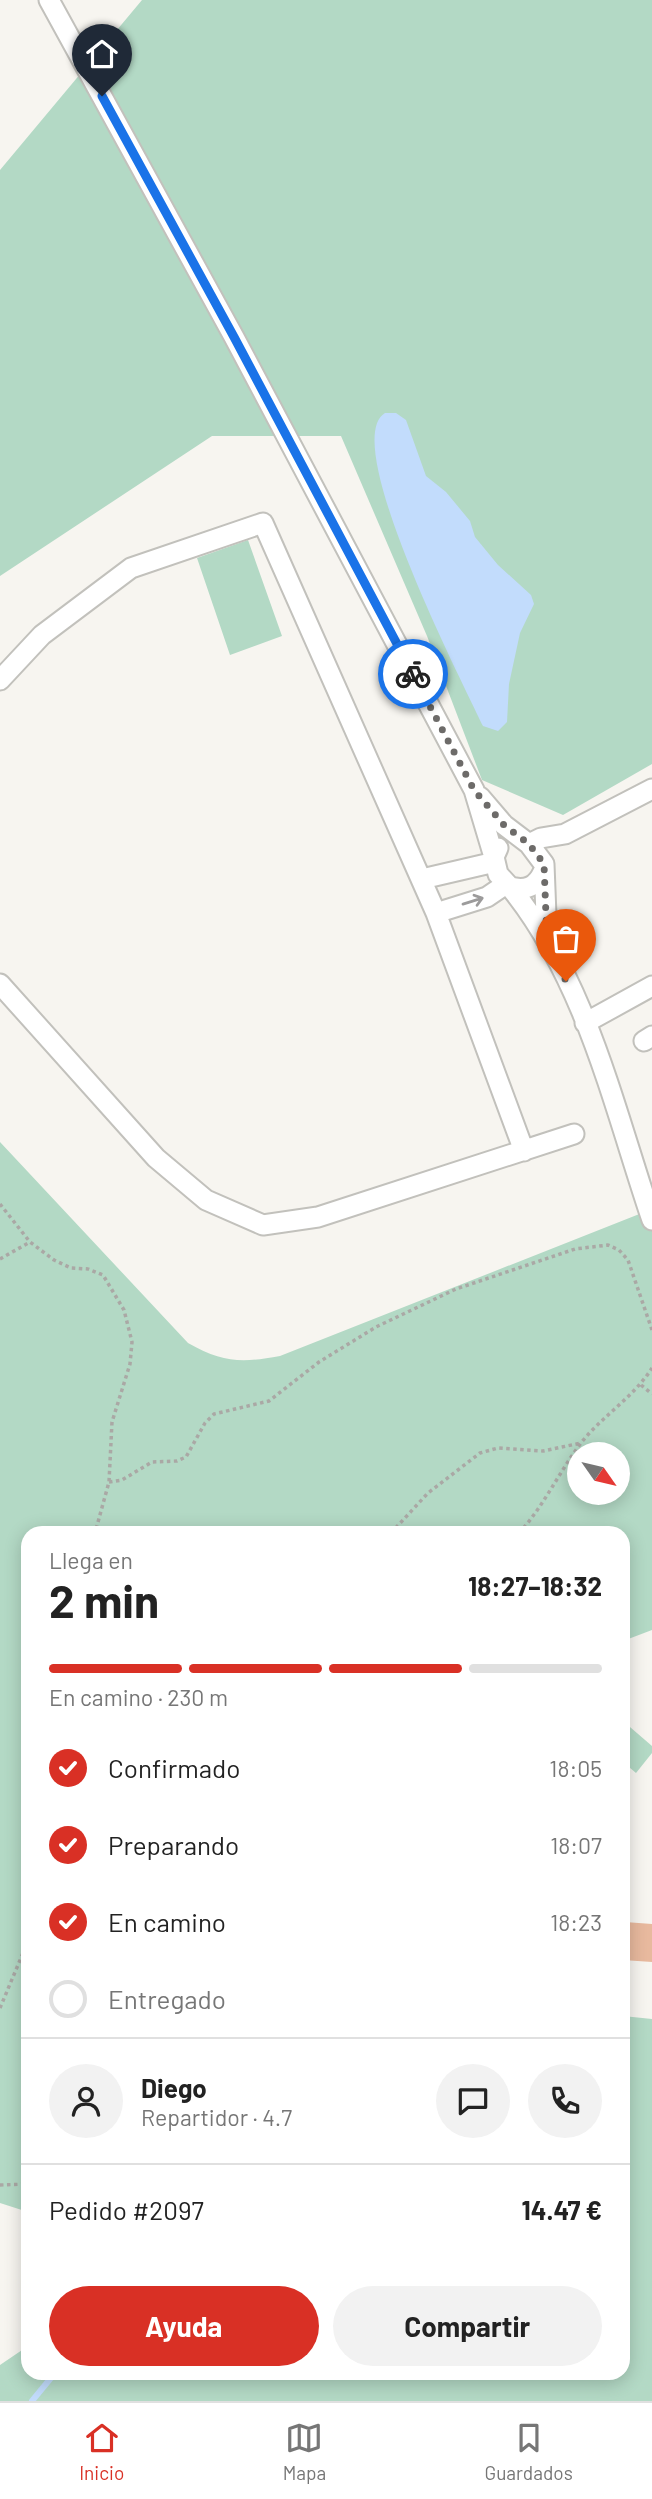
<!DOCTYPE html>
<html lang="es">
<meta charset="utf-8">
<style>
:root{--surface:#fff;--page:#f2f2f2;--text:#222;--muted:#767676;--line:#e0e0e0;--accent:#d93025}
body{margin:0;font-family:Barlow,sans-serif;background:var(--page);color:var(--text);height:100vh;display:flex;flex-direction:column;font-size:26px;white-space:nowrap}
*{box-sizing:border-box;margin:0}
p{font-size:23px;color:var(--muted)}
.icon{flex:none;width:38px;height:38px;fill:none;stroke:currentColor;stroke-width:2;stroke-linecap:round;stroke-linejoin:round}
.map{position:relative;flex:1;overflow:hidden}
.sheet{position:absolute;left:21px;top:1526px;width:609px;height:854px;display:flex;flex-direction:column;background:var(--surface);border-radius:21px;box-shadow:0 4px 18px #0003}
.sheet>*{flex:none}
.needle{width:46px;rotate:124deg}
.tools{position:absolute;left:567px;top:1442px;display:grid;gap:14px}
.tools a{display:grid;place-items:center;width:63px;height:63px;border-radius:50%;background:var(--surface);box-shadow:0 4px 18px #0003;font-size:35px}
.pin{position:absolute;display:grid;place-items:center;width:60px;height:60px;color:#fff;margin:-72px -30px;border-radius:50% 50% 50% 0;rotate:-45deg;box-shadow:0 0 7px #0007}
.pin .icon{rotate:45deg}
.courier{position:absolute;display:grid;place-items:center;width:70px;height:70px;margin:-35px;border:5px solid #1a73e8;border-radius:50%;background:#fff;color:#222;box-shadow:0 2px 9px #0007}
.overview em{font-style:normal;font-weight:700}
.overview div{display:flex;flex-direction:column-reverse}
.overview{display:flex;align-items:center;justify-content:space-between;height:119px;padding:0 28px}
h1{font-size:46px;font-weight:700;line-height:52px}
.bar{display:grid;grid-template-columns:repeat(4,1fr);gap:10px 7px;align-content:center;height:84px;padding:0 28px}
.bar i{height:9px;border-radius:5px;background:var(--line)}
.bar .current{background:var(--accent)}
.bar p{grid-column:span 4}
.line{display:flex;align-items:center;gap:18px;padding:0 28px;border-top:2px solid var(--line)}
.line div{flex:1}
.round{display:grid;place-items:center;flex:none;width:74px;height:74px;border-radius:37px;background:var(--page)}
ol{padding:0 28px;list-style:none}
li{display:flex;align-items:center;gap:21px;height:77px}
li p{margin-inline-start:auto}
li .icon{padding:7px;border-radius:50%;background:var(--accent);color:#fff;stroke-width:4}
li:last-child{color:var(--muted)}
li i{width:38px;height:38px;border:4px solid var(--line);border-radius:50%}
.action{display:flex;gap:14px;margin-top:auto;padding:14px 28px}
.action a{flex:1;height:80px;border-radius:42px;background:var(--accent);color:#fff;font-size:28px;font-weight:700;line-height:80px;text-align:center}
.action a+a{background:var(--page);color:var(--text)}
.tabs{display:flex;justify-content:space-around;align-items:center;height:98px;border-top:2px solid var(--line);background:var(--surface);font-size:19px;color:var(--muted)}
.tabs a{display:grid;justify-items:center;gap:4px}
.tabs .current{color:var(--accent)}
.map>svg:first-child{display:block}
.green{fill:#b3d9c5;fill-rule:evenodd}
.water{fill:#c2dcfc}
.lines{fill:none;stroke-linecap:round;stroke-linejoin:round}
.stream{stroke:#c2dcfc;stroke-width:6}
.building{fill:#e8b99e}
.minor-casing{stroke:#c2c1bc;stroke-width:23}
.path{stroke:#aaa8a5;stroke-width:3.5;stroke-dasharray:3.5 3.5;stroke-linecap:butt}
.minor{stroke:#fff;stroke-width:19}
.oneway{stroke:#9c9b9b}
.done{stroke:#6d6b69;stroke-width:7;stroke-dasharray:0 12.6}
.route{stroke:#1a73e8;stroke-width:9}
</style>
<div class="map">
<svg width="652" height="2401" viewBox="0 0 652 2401">
<rect width="100%" height="100%" fill="#f7f5f0"/>
<path class="green" d="M142,0H652V764L563,815L482,780L427,636L341,436H212L0,576V170Z
M248,540L282,636L230,655L197,558Z
M0,1142L188,1343C223,1363 242,1363 280,1356L652,1209V1630L623,1641V1533H28V2212L0,2203ZM579,1454H618V1493H579Z
M623,1721L652,1746V1753L636,1773L623,1762Z
M623,2016L652,2019V2401H0V2365L28,2346V2373H623Z"/>
<path class="water" d="M385,413H396L406,420L426,476L446,492L470,521L475,537L498,565L531,595L534,604L520,633L509,684L507,722L498,731L483,726C463,683 338,441 385,413Z"/>
<g class="lines">
<path class="stream" d="M32,2401L55,2373"/>
</g>
<path class="building" d="M625,1922L652,1924V1962L623,1960Z"/>
<g class="lines">
<defs>
<path id="minor" d="M49,0L234,337L474,790L494,857
M0,680L42,635L131,568L263,523L436,913L524,1151
M480,797L504,825L529,844L544,864L547,941
M529,844L541,838L565,834L652,789
M498,848L494,857L498,874L510,887C526,891 536,887 543,872
M422,879L495,862
M510,887C586,980 614,1108 652,1220
M436,913L487,897L506,884
M0,984L156,1158L206,1200L263,1225L318,1217L574,1134
M585,1023L652,986
M644,1041L652,1036"/>
</defs>
<use href="#minor" class="minor-casing"/>
<path class="path" d="M0,1204L30,1242L54,1260L71,1268L88,1269L103,1275L124,1310L132,1342L130,1364L112,1422L109,1482L95,1533
M0,1259L30,1242
M641,1385L652,1394
M109,1482L122,1480L152,1462L177,1461L186,1457L205,1423L214,1414L269,1401L319,1362L376,1327L456,1289L575,1249L608,1245L619,1250L628,1260L652,1330
M391,1533L428,1493L480,1453L498,1448L543,1451L581,1443
M519,1533C544,1506 559,1472 581,1443C602,1416 633,1398 652,1368
M0,2008L28,1941
M0,2185L28,2184"/>
<use href="#minor" class="minor"/>
</g>
<defs><path id="oneway-shaft" d="M-6 0H5M1.5-3L5.5 0L1.5 3" fill="none" stroke-width="1.6" stroke-linecap="round" stroke-linejoin="round" transform="scale(1.75)"/></defs>
<use class="oneway" href="#oneway-shaft" transform="translate(473 901) rotate(-17)"/>
<g class="lines">
<path class="done" d="M413,674L474,790L504,825L529,844L544,864L547,942L566,981"/>
<path class="route" d="M102,96L234,337L413,674"/>
</g>
</svg>
<div class="tools">
<a><svg class="needle" viewBox="-14 -14 28 28"><path d="M0-13l5 13h-10z" fill="#e53935"/><path d="M0 13l5-13h-10z" fill="#767676"/></svg></a>
</div>
<div class="pin" style="left:566px;top:981px;background:#ea580c"><svg class="icon" aria-label="bag" viewBox="0 0 24 24"><path d="M5 8h14l-1 12H6zM9 8a3 3 0 0 1 6 0"/></svg></div>
<div class="pin" style="left:102px;top:96px;background:#1f2937"><svg class="icon" aria-label="home" viewBox="0 0 24 24"><path d="M3 11l9-7 9 7M6 9v11h12V9"/></svg></div>
<div class="courier" style="left:413px;top:674px"><svg class="icon" aria-label="bike" viewBox="0 0 24 24"><circle cx="6" cy="16" r="4"/><circle cx="18" cy="16" r="4"/><path d="M6 16l4-8h5l3 8M10 8l3 8H6M13 5h3"/></svg></div>
<section class="sheet">
<div class="overview"><div><h1>2 min</h1><p>Llega en</p></div><em>18:27–18:32</em></div>
<div class="bar"><i class="current"></i><i class="current"></i><i class="current"></i><i></i><p>En camino · 230 m</p></div>
<ol>
<li><svg class="icon" aria-label="check" viewBox="0 0 24 24"><path d="M5 12l5 5 9-10"/></svg>Confirmado<p>18:05</p></li>
<li><svg class="icon" aria-label="check" viewBox="0 0 24 24"><path d="M5 12l5 5 9-10"/></svg>Preparando<p>18:07</p></li>
<li><svg class="icon" aria-label="check" viewBox="0 0 24 24"><path d="M5 12l5 5 9-10"/></svg>En camino<p>18:23</p></li>
<li><i></i>Entregado</li>
</ol>
<div class="line" style="height:126px"><a class="round"><svg class="icon" aria-label="person" viewBox="0 0 24 24"><circle cx="12" cy="8" r="4"/><path d="M4 21q1-7 8-7t8 7"/></svg></a><div><b>Diego</b><p>Repartidor · 4.7</p></div><a class="round"><svg class="icon" aria-label="chat" viewBox="0 0 24 24"><path d="M4 5h16v11H9l-5 4z"/></svg></a><a class="round"><svg class="icon" aria-label="phone" viewBox="0 0 24 24"><path d="M5 4h4l2 5-3 2q2 4 5 5l2-3 5 2v4C11 20 4 13 5 4z"/></svg></a></div>
<div class="line" style="height:91px"><div>Pedido #2097</div><b>14.47 €</b></div>
<div class="action"><a>Ayuda</a><a>Compartir</a></div>
</section>
</div>
<nav class="tabs">
<a class="current"><svg class="icon" aria-label="home" viewBox="0 0 24 24"><path d="M3 11l9-7 9 7M6 9v11h12V9"/></svg>Inicio</a>
<a><svg class="icon" aria-label="map" viewBox="0 0 24 24"><path d="M3 6l6-2 6 2 6-2v14l-6 2-6-2-6 2zM9 4v14M15 6v14"/></svg>Mapa</a>
<a><svg class="icon" aria-label="saved" viewBox="0 0 24 24"><path d="M7 4h10v16l-5-4-5 4z"/></svg>Guardados</a>
</nav>
